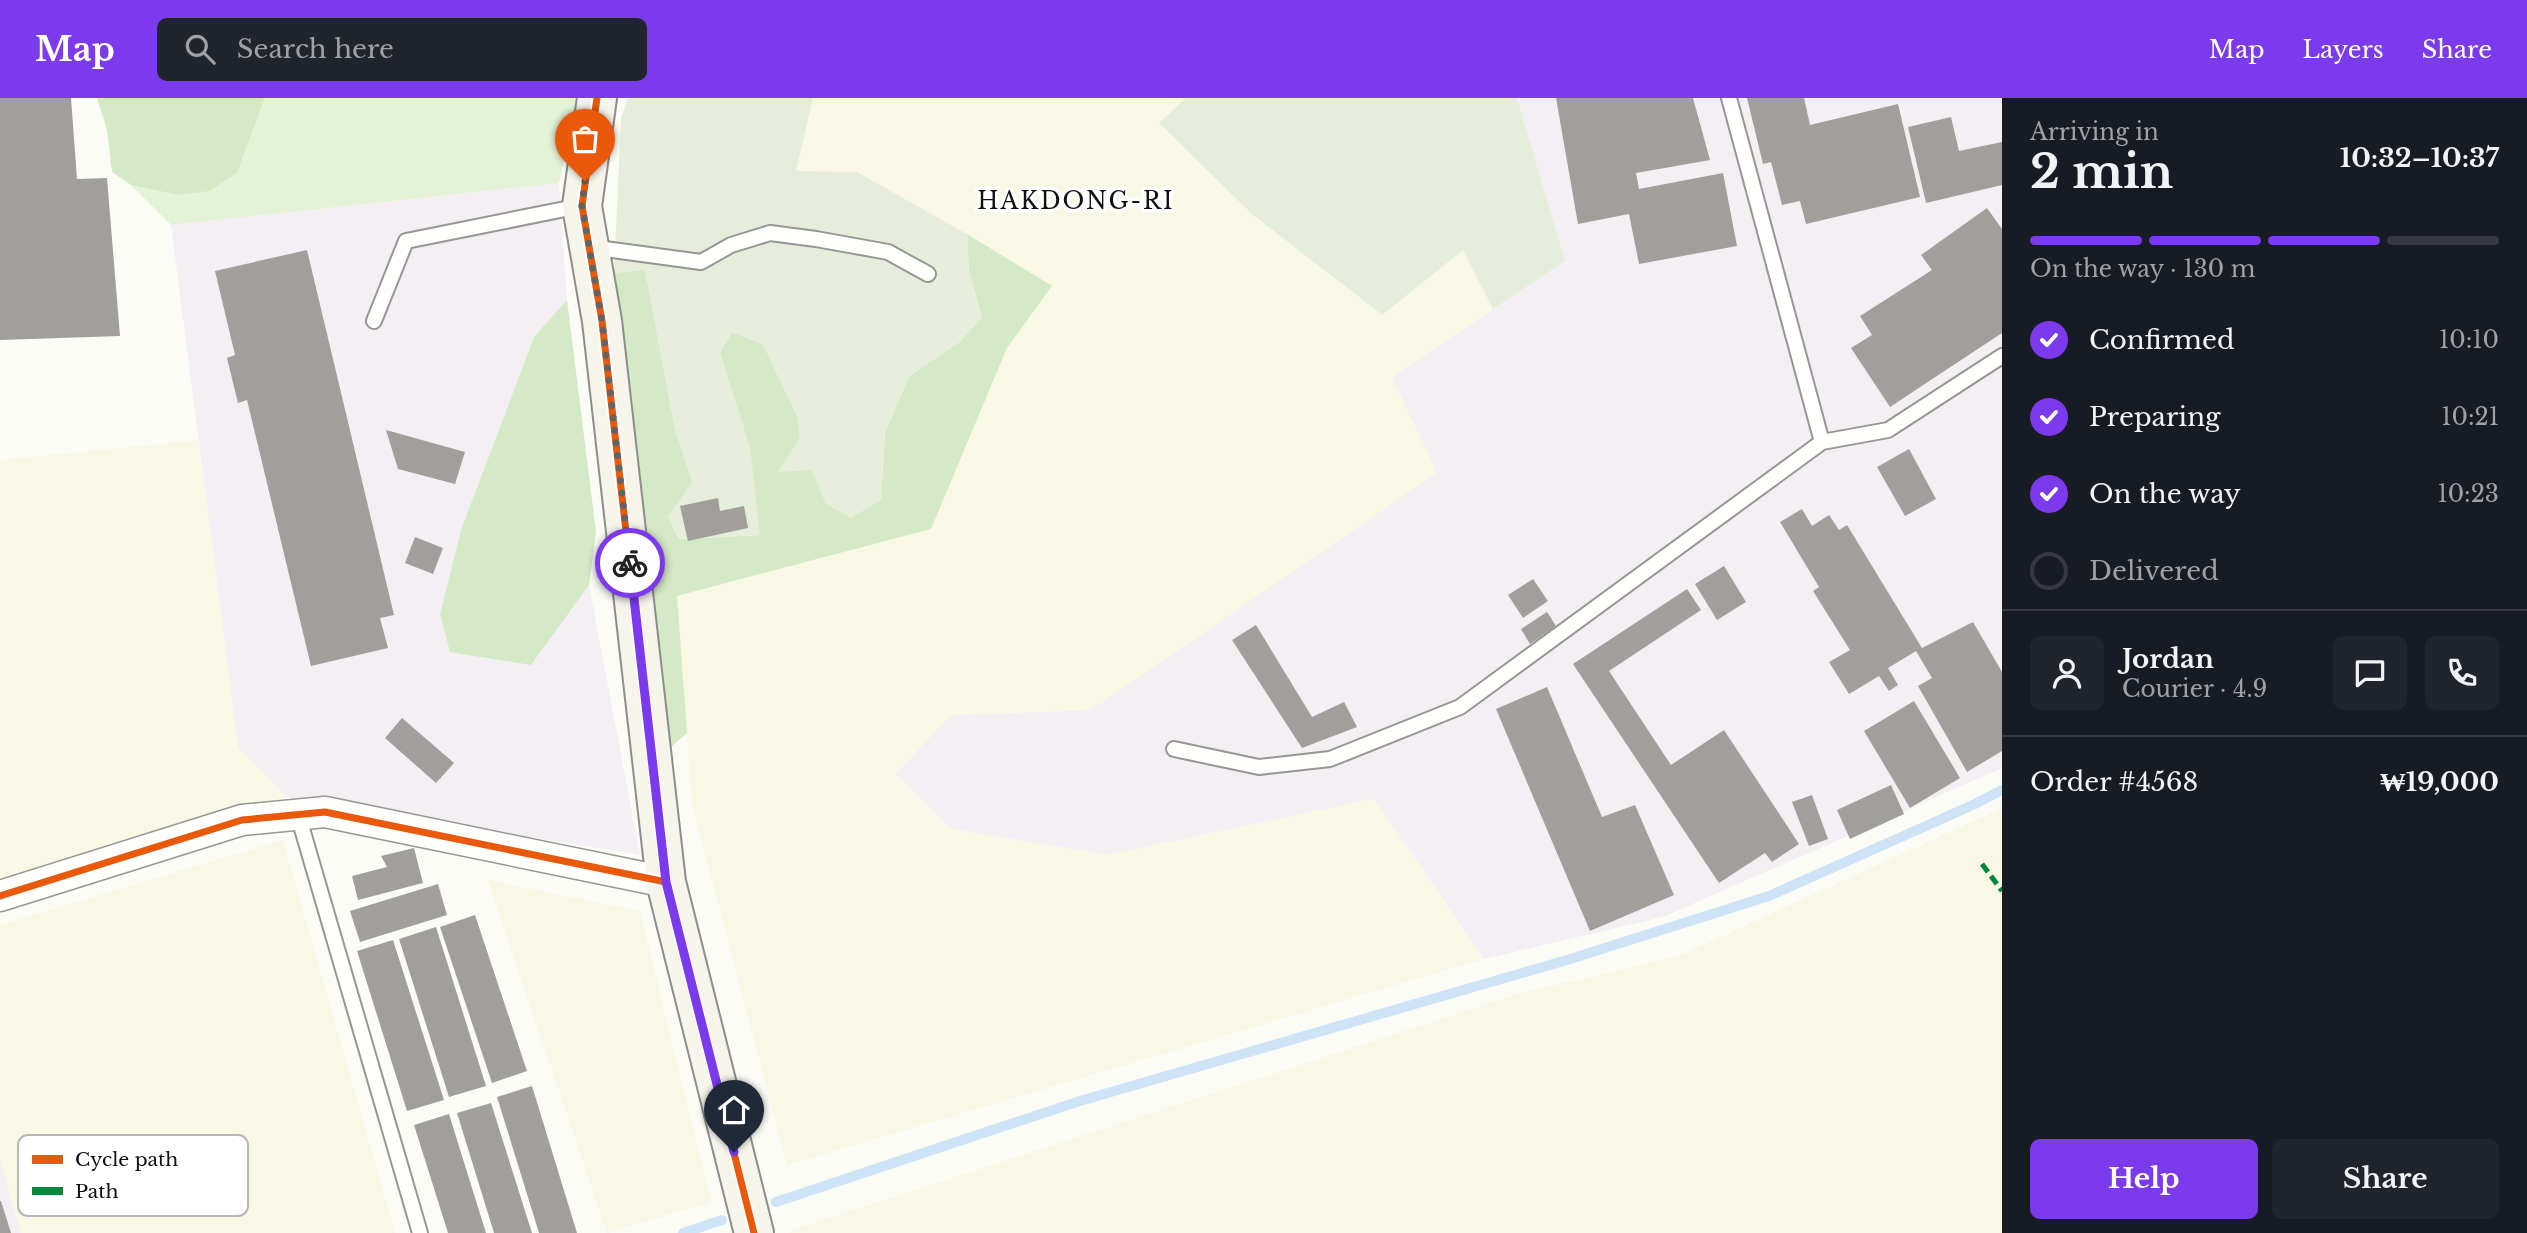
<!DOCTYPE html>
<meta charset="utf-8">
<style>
:root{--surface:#171b24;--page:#20242c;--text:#f1f3f6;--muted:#9ea1a6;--line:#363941;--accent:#7c3aed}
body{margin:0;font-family:"Libre Baskerville",serif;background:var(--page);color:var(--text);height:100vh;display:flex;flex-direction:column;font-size:26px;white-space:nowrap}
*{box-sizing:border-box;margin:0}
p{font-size:23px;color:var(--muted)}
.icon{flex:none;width:38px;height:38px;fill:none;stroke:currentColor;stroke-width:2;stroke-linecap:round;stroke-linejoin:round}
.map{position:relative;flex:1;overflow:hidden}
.sheet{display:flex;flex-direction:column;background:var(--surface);width:525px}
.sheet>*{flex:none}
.pin{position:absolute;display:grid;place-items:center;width:60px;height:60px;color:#fff;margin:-72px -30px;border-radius:50% 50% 50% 0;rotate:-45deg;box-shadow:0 0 7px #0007}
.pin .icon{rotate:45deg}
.courier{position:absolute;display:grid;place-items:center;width:70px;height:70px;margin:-35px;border:5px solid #7c3aed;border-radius:50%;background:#fff;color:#222;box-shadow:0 2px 9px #0007}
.overview em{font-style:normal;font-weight:800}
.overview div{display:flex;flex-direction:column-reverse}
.overview{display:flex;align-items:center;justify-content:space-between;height:119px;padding:0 28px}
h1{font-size:46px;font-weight:800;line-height:52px}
.bar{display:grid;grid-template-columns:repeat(4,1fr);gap:10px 7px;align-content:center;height:84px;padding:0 28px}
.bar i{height:9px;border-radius:5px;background:var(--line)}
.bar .selected{background:var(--accent)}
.bar p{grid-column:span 4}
.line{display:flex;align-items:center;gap:18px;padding:0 28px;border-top:2px solid var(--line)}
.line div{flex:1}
.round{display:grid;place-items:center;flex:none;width:74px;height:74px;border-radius:10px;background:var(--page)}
ol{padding:0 28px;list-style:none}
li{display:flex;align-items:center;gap:21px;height:77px}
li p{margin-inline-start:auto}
li .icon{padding:7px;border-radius:50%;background:var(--accent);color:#fff;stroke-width:4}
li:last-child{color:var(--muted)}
li i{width:38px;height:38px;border:4px solid var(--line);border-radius:50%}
.button{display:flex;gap:14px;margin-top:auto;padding:14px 28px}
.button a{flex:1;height:80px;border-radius:10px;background:var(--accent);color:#fff;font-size:28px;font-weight:800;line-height:80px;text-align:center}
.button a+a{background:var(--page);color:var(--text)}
header{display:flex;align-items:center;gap:42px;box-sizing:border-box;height:98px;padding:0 35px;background:var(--accent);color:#fff}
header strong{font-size:33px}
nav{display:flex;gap:38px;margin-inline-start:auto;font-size:24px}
.search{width:490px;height:63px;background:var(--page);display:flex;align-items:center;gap:18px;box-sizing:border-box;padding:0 24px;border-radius:10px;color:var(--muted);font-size:26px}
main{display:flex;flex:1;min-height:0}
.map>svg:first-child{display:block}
.industrial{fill:#f4eff2}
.farmland{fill:#f8f8e4}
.green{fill:#e4f2d7}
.forest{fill:#d4e9c6}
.cemetery{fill:#e7eddb}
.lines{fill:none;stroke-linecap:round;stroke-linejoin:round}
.stream{stroke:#cee4f6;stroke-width:10}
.building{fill:#a09f9c}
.lane-casing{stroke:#969694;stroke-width:18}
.street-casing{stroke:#969694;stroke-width:33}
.secondary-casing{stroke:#8d8d8b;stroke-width:42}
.lane{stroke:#fffffe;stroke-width:14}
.street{stroke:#fffffe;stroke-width:30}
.secondary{stroke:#f5f5ec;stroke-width:38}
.quiet{stroke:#00873e;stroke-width:5;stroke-dasharray:10 5;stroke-linecap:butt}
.cycleway-casing{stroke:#fff;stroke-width:11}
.cycleway{stroke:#e8590c;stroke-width:7}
.done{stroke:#636361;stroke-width:7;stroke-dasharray:0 12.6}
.route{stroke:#7c3aed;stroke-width:9}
.labels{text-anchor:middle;stroke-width:7;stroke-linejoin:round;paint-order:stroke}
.quarter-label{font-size:23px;letter-spacing:2px;fill:#101010;stroke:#fff}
.key{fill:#fff;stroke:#b7b7b7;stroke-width:2}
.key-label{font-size:19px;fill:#101010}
</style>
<header>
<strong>Map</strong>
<div class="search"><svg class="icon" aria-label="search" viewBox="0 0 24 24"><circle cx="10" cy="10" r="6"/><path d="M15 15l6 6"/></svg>Search here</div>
<nav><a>Map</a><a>Layers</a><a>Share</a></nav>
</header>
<main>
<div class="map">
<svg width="2002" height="1135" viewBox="0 0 2002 1135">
<rect width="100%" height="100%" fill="#fcfcf7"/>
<path class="industrial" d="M1517,0H2002V670L1663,819L1484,861L1374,701L1107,757L950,731L895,676L951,617L1091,612L1391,279L1565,163Z
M559,85L567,202L534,239L461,432L440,516L531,567L589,487L640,757L286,699L238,650L171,127Z
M0,1061L21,1135H0Z"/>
<path class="farmland" d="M813,0H1186L1159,26L1262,123L1381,217L1463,152L1493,211L1392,279L1437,375L1091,612L951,617L895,676L950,731L1107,757L1374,701L1484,861L787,1067L692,706L677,498L931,431L1007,250L1051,188L967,136L857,74L795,73Z
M198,342L238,649L286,699L0,784V362Z
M2002,710V1135H790L789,1133L1518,896L1681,857Z
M283,742L395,1135H21L0,1061V827Z
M488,782L640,813L711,1104L607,1135Z"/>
<path class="green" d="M265,0H579L559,85L171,127L131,87L178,97L237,75Z"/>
<path class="forest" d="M97,0H265L237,75L209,93L178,97L131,87L112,74L107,32Z
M967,136L1052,188L1007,250L931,431L677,498L687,635L670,650L624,294L614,175L645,171L675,331L693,384L668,419L679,441L759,437L728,285L720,254L732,234L763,246L798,320L800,340L826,406L881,402L885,334L909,278L958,245L982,220L969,173Z
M567,202L596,434L589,487L531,567L450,554L440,516L461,432L534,239Z"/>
<path class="cemetery" d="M628,0H813L796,73L857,74L967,136L969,173L982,220L958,245L909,278L885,334L881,402L851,420L826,406L812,372L778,374L800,340L798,320L763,246L732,234L720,254L750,349L760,437L678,441L668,419L692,384L675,331L645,172L614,175L621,20Z
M1186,0H1517L1565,163L1493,211L1463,152L1382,217L1252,116L1159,25Z"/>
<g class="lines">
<path class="stream" d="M776,1104L1080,1003L1567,862L1769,798L1975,706L2002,692
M683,1135L722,1122"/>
</g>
<path class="building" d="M0,0H71L77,81L107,80L120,238L0,242Z
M1556,0H1693L1710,62L1636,75L1639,91L1723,75L1737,148L1639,166L1629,116L1578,126Z
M1747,0H1804L1810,27L1898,6L1920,99L1806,126L1800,103L1782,107L1771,64L1763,66Z
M1951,19L1959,53L2002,44V87L1926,105L1908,29Z
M1987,110L2002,131V235L1890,309L1851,250L1872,237L1860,218L1932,172L1921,157Z
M307,152L394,517L380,520L388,550L311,568L247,302L238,305L227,260L235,257L215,173Z
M386,332L465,354L455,386L398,371Z
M1909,351L1936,401L1905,418L1877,369Z
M718,400L720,413L744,408L748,430L688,443L680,408Z
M1802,411L1812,428L1829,417L1839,432L1847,427L1922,550L1973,524L2002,574V653L1967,674L1918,588L1932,580L1916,553L1888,570L1898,587L1889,593L1879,578L1849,596L1829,564L1850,552L1813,493L1819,489L1780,424Z
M415,439L443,450L433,476L405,465Z
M1724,468L1746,504L1717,522L1695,486Z
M1533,481L1548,503L1523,520L1508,497Z
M1687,491L1701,512L1609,573L1671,667L1724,632L1799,746L1772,764L1765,755L1719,785L1573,566Z
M1547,514L1556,528L1530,546L1521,531Z
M1256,527L1312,619L1344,604L1357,629L1302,650L1232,542Z
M1547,589L1602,719L1635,707L1674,797L1590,833L1496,611Z
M1914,603L1960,680L1910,710L1864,633Z
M402,620L454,665L436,685L385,640Z
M1891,687L1904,716L1850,741L1837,712Z
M1812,697L1828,741L1809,748L1792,704Z
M414,750L423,785L358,802L352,778L387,769L381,758Z
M438,786L447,817L360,844L350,813Z
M475,817L527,973L492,985L440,829Z
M436,829L486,988L449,999L399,841Z
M393,842L444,1002L407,1013L357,853Z
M532,988L577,1135H539L497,999Z
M491,1005L532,1135H494L457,1015Z
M449,1016L486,1135H448L414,1027Z
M0,1103H1L11,1135H0Z"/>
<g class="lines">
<defs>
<path id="lane" d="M590,149L701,164L731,147L770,135L816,141L888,154L928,176
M374,223L406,143L580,108
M1822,344L1888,332L2002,258
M1174,651L1259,669L1330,661L1460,609L1822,344L1729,0
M298,717L420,1135"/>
<path id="street" d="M0,798L242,722L325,714L666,784"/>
<path id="secondary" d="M597,0L582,108L602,223L666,784L754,1135"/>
</defs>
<use href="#lane" class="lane-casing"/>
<use href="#street" class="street-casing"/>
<use href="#secondary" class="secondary-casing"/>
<use href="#lane" class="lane"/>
<use href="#street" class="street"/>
<use href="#secondary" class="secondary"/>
<path class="quiet" d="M1982,766L2002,793"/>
<defs>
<path id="cycleway" d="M597,0L582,108L602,223L666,784L754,1135
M0,798L242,722L325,714L666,784"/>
</defs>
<use href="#cycleway" class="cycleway-casing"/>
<use href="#cycleway" class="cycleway"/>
</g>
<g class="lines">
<path class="done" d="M585,83L582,108L602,223L630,465"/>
<path class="route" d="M630,465L666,784L734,1054"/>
</g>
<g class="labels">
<g class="quarter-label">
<text x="1076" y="111">HAKDONG-RI</text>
</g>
</g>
<rect x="18" y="1037" width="230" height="81" rx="10" class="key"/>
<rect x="32" y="1057" width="31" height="9" fill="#e8590c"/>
<rect x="32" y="1089" width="31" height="8" fill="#00873e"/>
<g class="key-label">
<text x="75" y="1068">Cycle path</text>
<text x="75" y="1100">Path</text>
</g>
</svg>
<div class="pin" style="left:585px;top:83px;background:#ea580c"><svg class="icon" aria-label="bag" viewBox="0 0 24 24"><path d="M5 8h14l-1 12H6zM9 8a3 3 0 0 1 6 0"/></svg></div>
<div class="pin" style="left:734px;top:1054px;background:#1f2937"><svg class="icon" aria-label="home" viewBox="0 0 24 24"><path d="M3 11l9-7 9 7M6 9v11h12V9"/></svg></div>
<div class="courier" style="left:630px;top:465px"><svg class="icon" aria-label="bike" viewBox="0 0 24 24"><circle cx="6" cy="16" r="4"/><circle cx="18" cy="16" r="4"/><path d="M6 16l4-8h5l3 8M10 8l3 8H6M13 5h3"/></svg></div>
</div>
<section class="sheet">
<div class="overview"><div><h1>2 min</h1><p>Arriving in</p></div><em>10:32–10:37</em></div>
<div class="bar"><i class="selected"></i><i class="selected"></i><i class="selected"></i><i></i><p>On the way · 130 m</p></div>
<ol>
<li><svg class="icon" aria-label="check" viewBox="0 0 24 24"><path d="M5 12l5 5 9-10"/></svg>Confirmed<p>10:10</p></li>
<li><svg class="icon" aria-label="check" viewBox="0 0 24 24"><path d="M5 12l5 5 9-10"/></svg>Preparing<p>10:21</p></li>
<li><svg class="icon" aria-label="check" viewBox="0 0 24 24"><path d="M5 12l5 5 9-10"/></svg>On the way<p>10:23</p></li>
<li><i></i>Delivered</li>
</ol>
<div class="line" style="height:126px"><a class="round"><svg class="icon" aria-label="person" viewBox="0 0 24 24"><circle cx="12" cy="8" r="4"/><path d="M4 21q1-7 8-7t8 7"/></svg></a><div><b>Jordan</b><p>Courier · 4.9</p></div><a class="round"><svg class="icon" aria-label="chat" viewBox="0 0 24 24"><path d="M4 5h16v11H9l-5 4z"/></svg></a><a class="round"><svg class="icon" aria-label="phone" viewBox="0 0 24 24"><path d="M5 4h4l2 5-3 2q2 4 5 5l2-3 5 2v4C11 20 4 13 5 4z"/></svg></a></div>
<div class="line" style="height:91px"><div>Order #4568</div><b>₩19,000</b></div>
<div class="button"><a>Help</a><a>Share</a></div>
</section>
</main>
